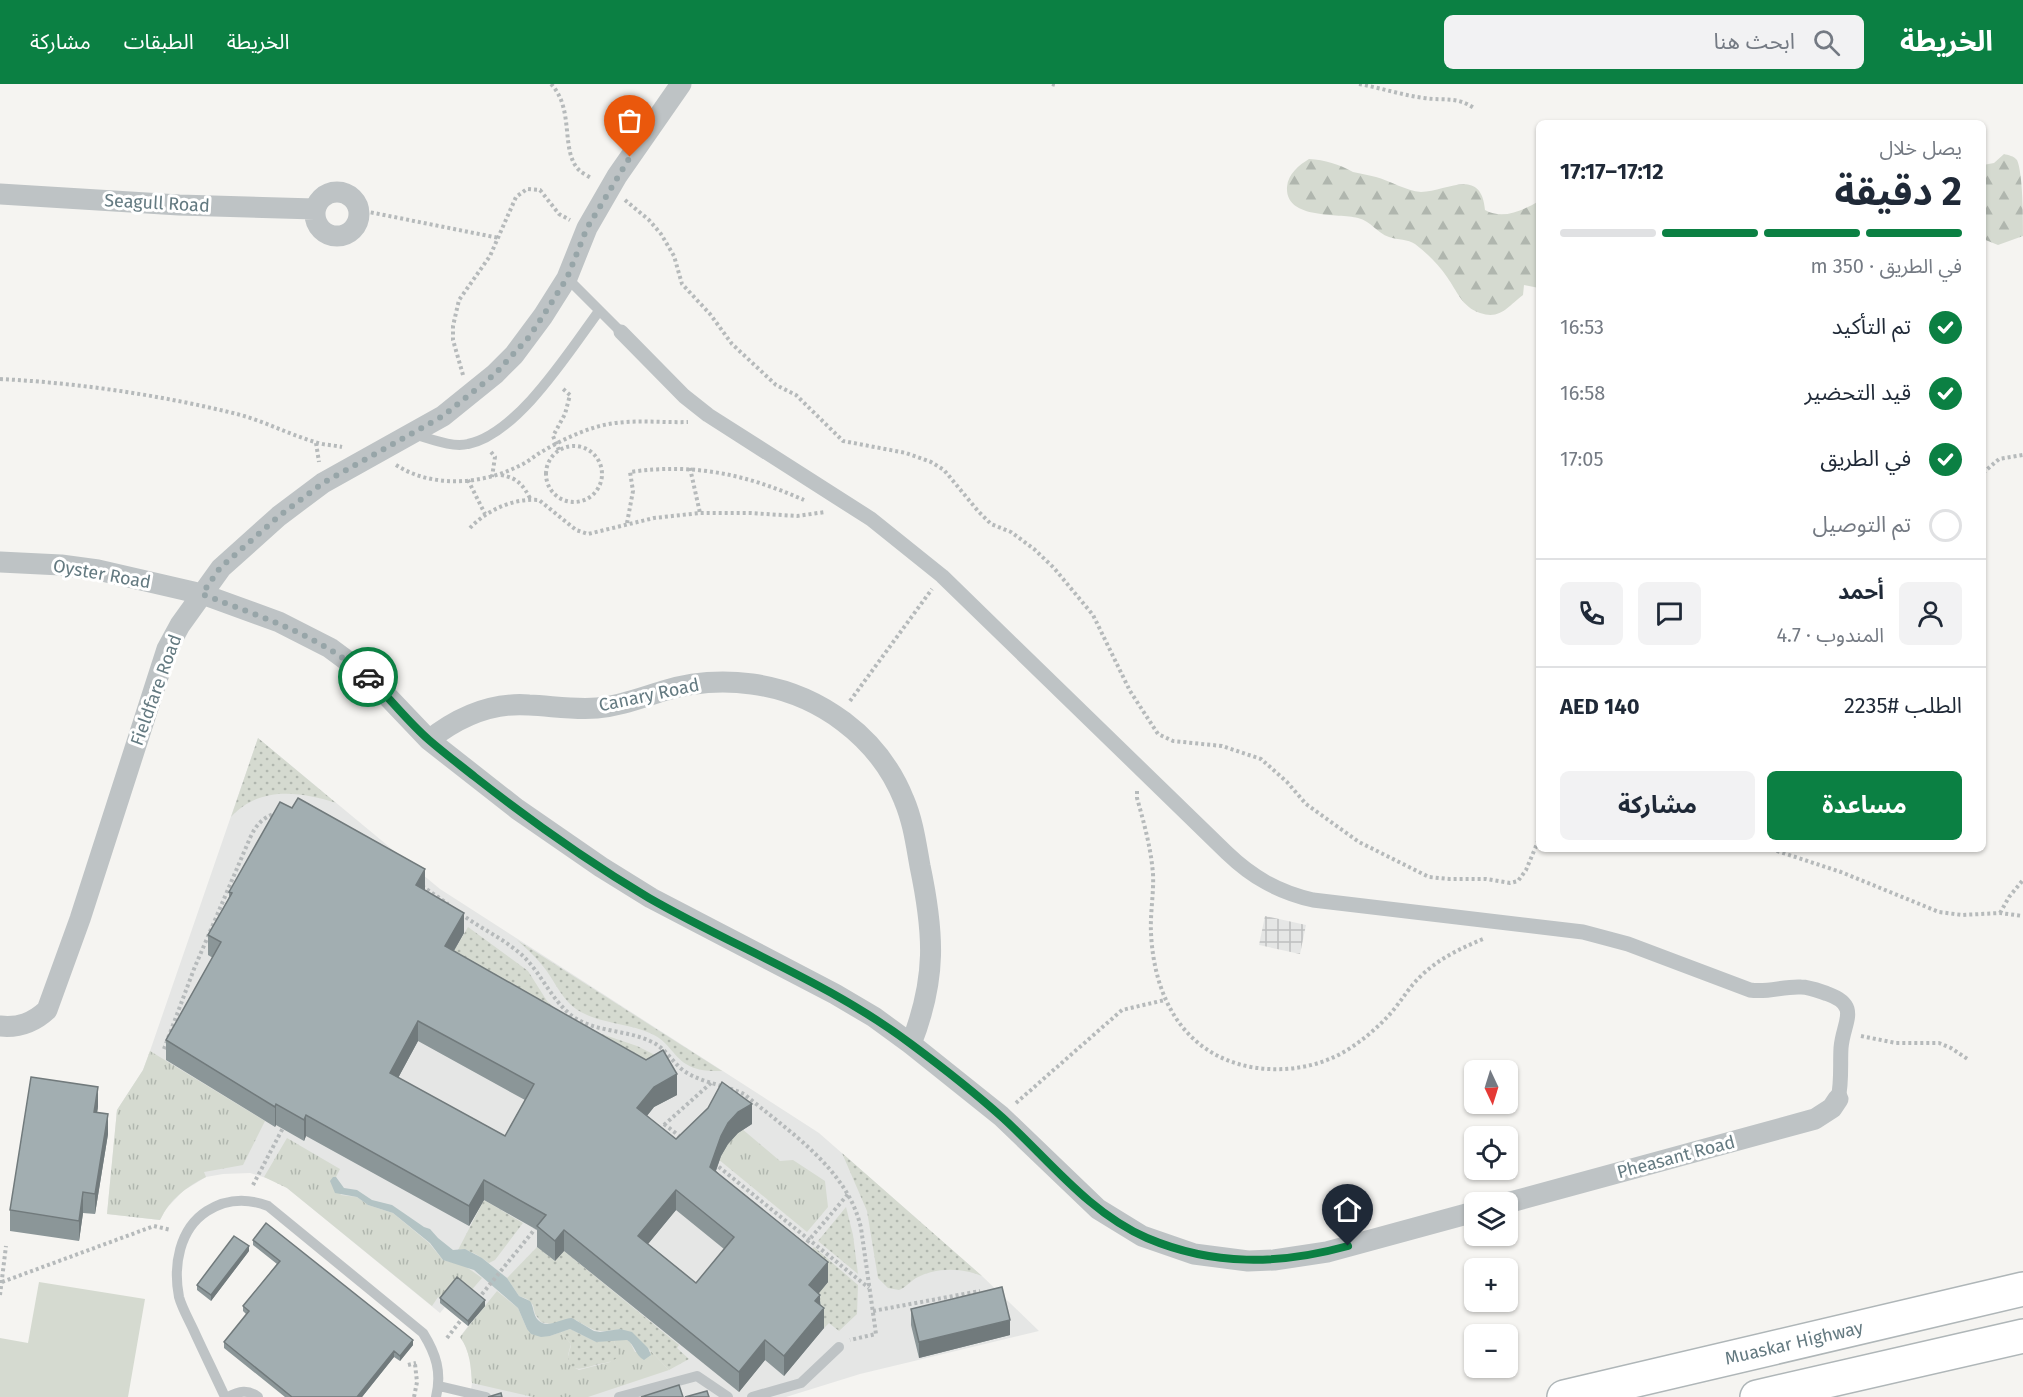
<!DOCTYPE html>
<html lang="ar">
<meta charset="utf-8">
<style>
:root{--surface:#fff;--page:#f2f2f3;--text:#1f2937;--muted:#747a83;--line:#e0e1e3;--accent:#0b8043}
body{margin:0;font-family:"Fira Sans","Noto Sans Arabic",sans-serif;background:var(--page);color:var(--text);direction:rtl;height:100vh;display:flex;flex-direction:column;font-size:22px;white-space:nowrap}
*{box-sizing:border-box;margin:0}
p{font-size:20px;color:var(--muted)}
.icon{flex:none;width:33px;height:33px;fill:none;stroke:currentColor;stroke-width:2;stroke-linecap:round;stroke-linejoin:round}
.map{position:relative;flex:1;overflow:hidden;direction:ltr}
.sheet{position:absolute;left:1536px;top:36px;width:450px;height:732px;display:flex;flex-direction:column;background:var(--surface);border-radius:9px;box-shadow:0 2px 4px #0004;direction:rtl}
.sheet>*{flex:none}
.needle{width:39px;rotate:176deg}
.tools{position:absolute;left:1464px;top:976px;display:grid;gap:12px}
.tools a{display:grid;place-items:center;width:54px;height:54px;border-radius:9px;background:var(--surface);box-shadow:0 2px 4px #0004;font-size:30px}
.pin{position:absolute;display:grid;place-items:center;width:51px;height:51px;color:#fff;margin:-62px -26px;border-radius:50% 50% 50% 0;rotate:-45deg;box-shadow:0 0 6px #0007}
.pin .icon{rotate:45deg}
.courier{position:absolute;display:grid;place-items:center;width:60px;height:60px;margin:-30px;border:4px solid #0b8043;border-radius:50%;background:#fff;color:#222;box-shadow:0 2px 8px #0007}
.head em{font-style:normal;font-weight:700}
.head div{display:flex;flex-direction:column-reverse}
.head{display:flex;align-items:center;justify-content:space-between;height:102px;padding:0 24px}
h1{font-size:39px;font-weight:700;line-height:45px}
.bar{display:grid;grid-template-columns:repeat(4,1fr);gap:9px 6px;align-content:center;height:72px;padding:0 24px}
.bar i{height:8px;border-radius:4px;background:var(--line)}
.bar .active{background:var(--accent)}
.bar p{grid-column:span 4}
.line{display:flex;align-items:center;gap:15px;padding:0 24px;border-top:2px solid var(--line)}
.line div{flex:1}
.round{display:grid;place-items:center;flex:none;width:63px;height:63px;border-radius:9px;background:var(--page)}
ol{padding:0 24px;list-style:none}
li{display:flex;align-items:center;gap:18px;height:66px}
li p{margin-inline-start:auto}
li .icon{padding:6px;border-radius:50%;background:var(--accent);color:#fff;stroke-width:4}
li:last-child{color:var(--muted)}
li i{width:33px;height:33px;border:3px solid var(--line);border-radius:50%}
.button{display:flex;gap:12px;margin-top:auto;padding:12px 24px}
.button a{flex:1;height:69px;border-radius:9px;background:var(--accent);color:#fff;font-size:24px;font-weight:700;line-height:69px;text-align:center}
.button a+a{background:var(--page);color:var(--text)}
header{display:flex;align-items:center;gap:36px;box-sizing:border-box;height:84px;padding:0 30px;background:var(--accent);color:#fff}
header strong{font-size:28px}
nav{display:flex;gap:33px;margin-inline-start:auto;font-size:21px}
.search{width:420px;height:54px;background:var(--page);display:flex;align-items:center;gap:15px;box-sizing:border-box;padding:0 21px;border-radius:9px;color:var(--muted);font-size:22px}
.map>svg:first-child{display:block}
.built{fill:#e5e6e5}
.industrial{fill:url(#industrial-grid)}
.grass{fill:url(#grass-tufts)}
.forest{fill:url(#forest-firs)}
.park{fill:url(#park-dots)}
.pitch{fill:#d5dad0}
.water{fill:#b3c3c4}
.lines{fill:none;stroke-linecap:round;stroke-linejoin:round}
.primary-casing{stroke:#afb6b8;stroke-width:36}
.path{stroke:#b6babb;stroke-width:4;stroke-dasharray:3 3;stroke-linecap:butt}
.service{stroke:#bec3c5;stroke-width:10}
.pedestrian{stroke:#bec3c5;stroke-width:15}
.minor{stroke:#bec3c5;stroke-width:21}
.primary{stroke:#fff;stroke-width:33}
.wall{fill:#8b9698;fill-rule:evenodd}
.shaded-wall{fill:#717a7c}
.building{fill:#a2aeb1;stroke:#717a7c;stroke-width:1.5;fill-rule:evenodd}
.done{stroke:#97a5a8;stroke-width:6;stroke-dasharray:0 10.8}
.route{stroke:#0b8043;stroke-width:8}
.labels{text-anchor:middle;stroke-width:6;stroke-linejoin:round;paint-order:stroke}
.street-label{font-size:18px;fill:#647a81;stroke:#fff}
</style>
<header>
<strong>الخريطة</strong>
<div class="search"><svg class="icon" aria-label="search" viewBox="0 0 24 24"><circle cx="10" cy="10" r="6"/><path d="M15 15l6 6"/></svg>ابحث هنا</div>
<nav><a>الخريطة</a><a>الطبقات</a><a>مشاركة</a></nav>
</header>
<div class="map">
<svg width="2023" height="1313" viewBox="0 0 2023 1313">
<defs>
<pattern id="industrial-grid" width="8" height="8" patternUnits="userSpaceOnUse" patternTransform="scale(1.5)"><rect width="8" height="8" fill="#e5e6e5"/><path d="M0 4h8M4 0v8" fill="none" stroke="#bdbfbf"/></pattern>
<pattern id="grass-tufts" width="24" height="20" patternUnits="userSpaceOnUse" patternTransform="scale(1.5)"><rect width="24" height="20" fill="#d5dad0"/><path d="M3 7l-1-3M5 7V3M7 7l1-3M15 17l-1-3M17 17v-4M19 17l1-3" fill="none" stroke="#b0b6ae"/></pattern>
<pattern id="forest-firs" width="22" height="20" patternUnits="userSpaceOnUse" patternTransform="scale(1.5)"><rect width="22" height="20" fill="#d5dad0"/><path d="M5 1l3.5 6h-7zM16 11l3.5 6h-7z" fill="#b0b6ae"/></pattern>
<pattern id="park-dots" width="8" height="8" patternUnits="userSpaceOnUse" patternTransform="scale(1.5)"><rect width="8" height="8" fill="#d5dad0"/><path d="M2 2h.1M6 6h.1" fill="none" stroke="#b0b6ae" stroke-width="1.8" stroke-linecap="round"/></pattern>
</defs>
<rect width="100%" height="100%" fill="#f5f4f1"/>
<path class="built" d="M258,654L440,805L819,1049L982,1192L1039,1247L860,1290L786,1313H470L472,1299L470,1275L465,1261L460,1253L468,1242L445,1223L440,1229L287,1104L276,1097L250,1089L223,1090L206,1093L183,1107L166,1125L160,1136L107,1130L117,1026L143,986L150,967Z"/>
<path class="industrial" d="M1265,832L1306,841L1300,870L1259,861Z"/>
<path class="grass" d="M150,967L265,1037L243,1081L204,1088L206,1093C186,1103 170,1115 160,1136L107,1130L117,1026L143,986Z
M715,1022L780,1077L793,1076L825,1097L828,1123L807,1148L690,1052Z
M287,1054L340,1085L336,1093H333L341,1111L357,1113L368,1121L393,1129L429,1159L443,1176L465,1182L482,1194L469,1209L442,1216L438,1213L432,1222L287,1104L264,1093Z
M497,1207L518,1224L527,1245L550,1252L561,1248L571,1260L568,1271L575,1284L579,1286L610,1278L618,1266L614,1258L616,1255L627,1256L630,1258L635,1268H651L648,1264L669,1286L588,1313H533L472,1299C471,1283 470,1267 460,1253Z"/>
<path class="forest" d="M2004,70C2008,71 2014,72 2017,76C2023,89 2023,135 2023,152L1998,161L1983,155V81L1994,79Z
M1309,75C1325,76 1339,80 1353,88C1361,90 1369,91 1376,93C1391,97 1406,107 1421,108C1446,108 1481,82 1485,126C1502,136 1522,127 1539,117V204L1524,201L1523,211C1508,222 1501,236 1480,229C1462,223 1457,207 1447,193C1439,181 1427,169 1415,160C1408,155 1398,156 1389,153C1377,149 1371,137 1358,134C1338,129 1285,136 1287,103C1288,90 1299,81 1309,75Z"/>
<path class="park" d="M258,654L336,719C300,707 259,702 231,733Z
M468,843L528,887L547,917L560,929L445,882Z
M517,856L722,987C710,987 696,987 686,980C673,972 668,957 652,950C625,937 593,941 570,920C560,910 554,897 546,886C538,875 527,865 517,856Z
M587,945L637,962L663,975L646,996Z
M842,1069L982,1192C962,1184 938,1183 918,1193C911,1196 907,1203 899,1206L888,1204L878,1194L867,1127Z
M484,1116L523,1139L495,1176L489,1179C481,1173 468,1164 458,1166Z
M846,1123L853,1151L858,1190L818,1157Z
M537,1163L555,1177L564,1167L679,1261L677,1264L689,1275L669,1286L648,1264L620,1245C598,1249 595,1248 576,1236L550,1240L541,1238L535,1230L533,1221L527,1215L519,1212L507,1194Z
M814,1163L858,1201L857,1230L839,1247L829,1239L824,1244L801,1176Z
M570,1245L596,1258L616,1255L614,1258L618,1266V1273C611,1279 603,1279 595,1281C585,1284 570,1290 568,1274C568,1269 571,1264 571,1260L561,1248Z"/>
<path class="pitch" d="M39,1198L145,1215L128,1313H0V1254L28,1259Z"/>
<path class="water" d="M333,1093H336L344,1104L357,1106L372,1116L392,1121L424,1143L430,1145L438,1154L453,1166L465,1165L482,1174L507,1194L519,1212L530,1217C534,1223 533,1231 538,1236C547,1246 561,1234 572,1234L594,1247L600,1248L620,1245L632,1248L648,1264L651,1271L644,1276C635,1271 635,1261 627,1256L596,1258L570,1245L550,1252L541,1253L531,1250L527,1245L518,1224L474,1186L443,1176L430,1159L393,1129L368,1121L357,1113L335,1109L330,1097Z"/>
<g class="lines">
<defs>
<path id="primary" d="M1564,1313L2023,1205
M1757,1313L2023,1252"/>
</defs>
<use href="#primary" class="primary-casing"/>
<path class="path" d="M551,0C575,25 560,67 579,86C582,89 588,92 591,94
M1052,0L1056,1
M1359,0C1381,4 1402,11 1424,14C1445,17 1456,12 1474,24
M625,116L649,136L661,150L674,172L682,200L710,230L732,260L776,301L796,311L843,357L906,369L931,378L944,386L978,427L991,440L1011,448L1034,465L1054,484L1093,531L1130,607L1158,650L1173,657L1222,662L1261,675L1287,698L1306,720L1359,758L1429,793L1449,795H1486L1510,799L1518,797L1526,786L1539,755
M359,126L499,154
M463,291L453,256V242L459,216L490,172L516,113L527,105L540,106L559,130L570,136
M0,295C79,299 160,311 237,330C264,337 288,350 315,358C323,361 333,361 342,363
M316,359L319,378
M546 390a28 28 0 1 1 56 0a28 28 0 1 1-56 0Z
M559,366L553,352L565,330L570,311L562,304
M491,368L495,373L492,393
M396,381C432,404 481,401 519,382C526,379 532,374 538,370C556,359 576,349 596,343C627,334 657,339 688,338
M690,384L700,429
M1983,389L1999,375L2023,371
M501,391C518,394 523,401 531,416
M468,396L485,430
M627,439L633,407L630,388C694,379 745,390 804,416
M470,444C487,426 513,414 539,416L576,446L588,450L654,434L700,429H750L797,432L825,428
M850,617L932,505
M1137,707V714C1144,739 1151,764 1153,790C1154,809 1150,829 1151,849C1154,913 1183,970 1251,983C1286,989 1322,983 1352,963C1368,952 1383,939 1395,924C1403,914 1409,904 1418,895C1436,876 1459,865 1483,855
M1771,765L1841,788L1939,828L1962,831L2000,829L2023,832
M422,802L448,820
M2000,829L2009,813L2023,796
M461,830C481,845 507,856 525,874C543,892 553,919 575,934C597,948 626,946 650,957C665,963 671,977 684,987C702,999 725,1001 744,1010C788,1047 848,1085 861,1144L876,1250L850,1256
M1861,952L1896,959H1939L1951,964L1969,976
M164,965L194,885L250,754C256,741 262,734 276,729
M1016,1019L1122,926L1165,916
M664,1040L682,1054
M664,1041L711,999
M714,1079L869,1204
M253,1101L284,1042
M803,1163L849,1109
M2,1198L154,1142L171,1146
M0,1211L6,1162
M478,1215L535,1145
M873,1227L980,1207
M447,1254L461,1236
M408,1281L416,1279
M414,1313L417,1298L415,1280"/>
<path class="service" d="M567,194L621,248
M413,350C429,354 451,364 468,360C518,350 570,266 599,227
M439,1302L486,1313
M225,1313C215,1291 204,1269 194,1247C189,1236 182,1224 179,1213C173,1182 179,1145 207,1127C226,1115 247,1114 268,1122L423,1249C436,1270 442,1288 436,1313
M228,1313C239,1307 248,1305 258,1313
M619,1313L697,1292L728,1313
M752,1313L801,1299L839,1263"/>
<path class="pedestrian" d="M621,248L684,312L708,331L871,435L942,492L1227,769C1252,793 1278,808 1313,816L1583,848L1628,860L1750,906C1768,909 1783,902 1801,903C1810,903 1819,907 1828,910C1861,922 1843,938 1841,964C1840,981 1842,998 1838,1015"/>
<path class="minor" d="M315 130a22 22 0 1 1 44 0a22 22 0 1 1-44 0Z
M0,110L179,121L315,125
M0,478L61,481L98,486L202,510L279,538L330,564L369,593L429,656L517,725L601,783L651,814L835,910L874,933L911,960L1001,1032L1098,1125L1142,1152L1194,1170L1248,1177L1274,1176L1327,1168L1474,1128
M429,656C458,633 491,618 529,621C552,622 574,626 597,624C620,622 640,614 663,607C692,598 722,596 752,600C819,609 879,653 904,716C913,737 916,760 920,782C934,849 937,894 911,960
M0,942C19,944 33,939 47,926L80,835L167,565L180,541L221,484L279,432L323,399L443,332L495,290L514,271L543,232L567,194L587,144L617,92L681,0
M1507,1119L1815,1035L1832,1024L1838,1015"/>
<use href="#primary" class="primary"/>
</g>
<path class="wall" d="M425,805L424,806L464,849L454,867L677,1011L654,1023L647,1032L676,1055L752,1040L738,1049L728,1060L721,1072L716,1087L828,1198L819,1209L824,1244L784,1292L765,1276L739,1308L564,1167L555,1177L537,1163V1146L484,1116L469,1142L306,1052L304,1057L276,1041L275,1043L166,976V956L213,874L208,871V851L229,813V808ZM418,957L525,1016L505,1052L398,994ZM676,1126L724,1165L696,1199L648,1160Z
M98,1023L97,1028L108,1050L95,1130L83,1129L79,1157L10,1147V1126Z
M253,1156L413,1261L400,1277L394,1273L362,1313H285L224,1264V1258L247,1231L243,1227V1222L277,1180L253,1161Z
M249,1167L211,1217L197,1206V1201Z
M440,1214L485,1222L468,1242L440,1219Z
M911,1225L1010,1251L919,1274L911,1241Z"/>
<path class="shaded-wall" d="M425,785V805L416,822V801Z
M464,829V849L445,882V862Z
M418,937V957L390,1009V989Z
M677,990V1011L654,1023L637,1044V1024L654,1003Z
M98,1003V1023L94,1048V1028Z
M276,1020V1041L275,1043V1023Z
M752,1020V1040L738,1049L728,1060L721,1072L710,1103V1083L721,1052L728,1039L738,1028Z
M108,1030V1050L95,1130V1110Z
M306,1031V1052L304,1057V1036Z
M484,1096V1116L469,1142V1122Z
M676,1106V1126L638,1172V1152Z
M83,1108V1129L79,1157V1137Z
M564,1146V1167L555,1177V1157Z
M249,1162V1167L211,1217V1211Z
M828,1178V1198L809,1221V1201Z
M820,1211V1228L824,1224V1244L784,1292V1272L815,1217Z
M485,1216V1222L468,1242V1237Z
M1010,1236V1251L919,1274V1258Z
M413,1256V1261L400,1277V1272Z
M765,1256V1276L739,1308V1288Z
M394,1267V1273L362,1313H357Z"/>
<path class="building" d="M298,714L425,785L416,801L464,829L445,862L646,976L663,966L677,990L654,1003L637,1024L676,1055L708,1024L722,998L752,1020L738,1028L728,1039L721,1052L710,1083L828,1178L809,1201L820,1211L815,1217L824,1224L784,1272L765,1256L739,1288L564,1146L555,1157L537,1142L546,1131L484,1096L469,1122L306,1031L304,1036L276,1020L275,1023L166,956L221,858L208,851L232,809L229,808L280,718L292,724ZM418,937L534,1000L505,1052L390,989ZM676,1106L734,1153L696,1199L638,1152Z
M31,993L98,1003L94,1028L108,1030L95,1110L83,1108L79,1137L10,1126Z
M266,1139L413,1256L400,1272L394,1267L357,1313H292L224,1258L249,1227L243,1222L280,1177L253,1156Z
M234,1152L249,1162L211,1211L197,1201Z
M457,1193L485,1216L468,1237L440,1214Z
M1002,1203L1010,1236L919,1258L911,1225Z
M679,1301L683,1313H641Z
M707,1307L709,1313H685Z
M501,1309L502,1313H488Z"/>
<g class="lines">
<path class="done" d="M368,593C314,548 265,535 202,510L220,484L279,432L323,399L443,332L495,290L529,253L543,232L567,194L587,144L630,73"/>
<path class="route" d="M368,593C389,613 407,637 429,656C444,669 460,681 475,693C531,737 589,778 649,814C736,864 830,899 911,960C942,983 974,1008 1003,1034C1048,1075 1089,1129 1147,1154C1213,1182 1279,1181 1348,1162"/>
</g>
<g class="labels">
<g class="street-label">
<text transform="translate(157 119) rotate(3)" y="6">Seagull Road</text>
<text transform="translate(102 490) rotate(10)" y="6">Oyster Road</text>
<text transform="translate(156 606) rotate(-70)" y="6">Fieldfare Road</text>
<text transform="translate(649 611) rotate(-12)" y="6">Canary Road</text>
<text transform="translate(1676 1073) rotate(-15)" y="6">Pheasant Road</text>
<text transform="translate(1794 1259) rotate(-13)" y="6">Muaskar Highway</text>
</g>
</g>
</svg>
<div class="tools">
<a><svg class="needle" viewBox="-14 -14 28 28"><path d="M0-13l5 13h-10z" fill="#e53935"/><path d="M0 13l5-13h-10z" fill="#747a83"/></svg></a>
<a><svg class="icon" aria-label="locate" viewBox="0 0 24 24"><circle cx="12" cy="12" r="6"/><path d="M12 2v4M12 18v4M2 12h4M18 12h4"/></svg></a>
<a><svg class="icon" aria-label="layers" viewBox="0 0 24 24"><path d="M12 4l9 5-9 5-9-5zM3 14l9 5 9-5"/></svg></a>
<a>+</a>
<a>−</a>
</div>
<div class="pin" style="left:630px;top:73px;background:#ea580c"><svg class="icon" aria-label="bag" viewBox="0 0 24 24"><path d="M5 8h14l-1 12H6zM9 8a3 3 0 0 1 6 0"/></svg></div>
<div class="pin" style="left:1348px;top:1162px;background:#1f2937"><svg class="icon" aria-label="home" viewBox="0 0 24 24"><path d="M3 11l9-7 9 7M6 9v11h12V9"/></svg></div>
<div class="courier" style="left:368px;top:593px"><svg class="icon" aria-label="car" viewBox="0 0 24 24"><path d="M5 17H2v-5l4-1 3-4h7l3 4 3 1v5h-3M9 17h6M6 11h13"/><circle cx="7" cy="17" r="2"/><circle cx="17" cy="17" r="2"/></svg></div>
<section class="sheet">
<div class="head"><div><h1>2 دقيقة</h1><p>يصل خلال</p></div><em>17:12–17:17</em></div>
<div class="bar"><i class="active"></i><i class="active"></i><i class="active"></i><i></i><p>في الطريق · 350 m</p></div>
<ol>
<li><svg class="icon" aria-label="check" viewBox="0 0 24 24"><path d="M5 12l5 5 9-10"/></svg>تم التأكيد<p>16:53</p></li>
<li><svg class="icon" aria-label="check" viewBox="0 0 24 24"><path d="M5 12l5 5 9-10"/></svg>قيد التحضير<p>16:58</p></li>
<li><svg class="icon" aria-label="check" viewBox="0 0 24 24"><path d="M5 12l5 5 9-10"/></svg>في الطريق<p>17:05</p></li>
<li><i></i>تم التوصيل</li>
</ol>
<div class="line" style="height:108px"><a class="round"><svg class="icon" aria-label="person" viewBox="0 0 24 24"><circle cx="12" cy="8" r="4"/><path d="M4 21q1-7 8-7t8 7"/></svg></a><div><b>أحمد</b><p>المندوب · 4.7</p></div><a class="round"><svg class="icon" aria-label="chat" viewBox="0 0 24 24"><path d="M4 5h16v11H9l-5 4z"/></svg></a><a class="round"><svg class="icon" aria-label="phone" viewBox="0 0 24 24"><path d="M5 4h4l2 5-3 2q2 4 5 5l2-3 5 2v4C11 20 4 13 5 4z"/></svg></a></div>
<div class="line" style="height:78px"><div>الطلب #2235</div><b>AED 140</b></div>
<div class="button"><a>مساعدة</a><a>مشاركة</a></div>
</section>
</div>
